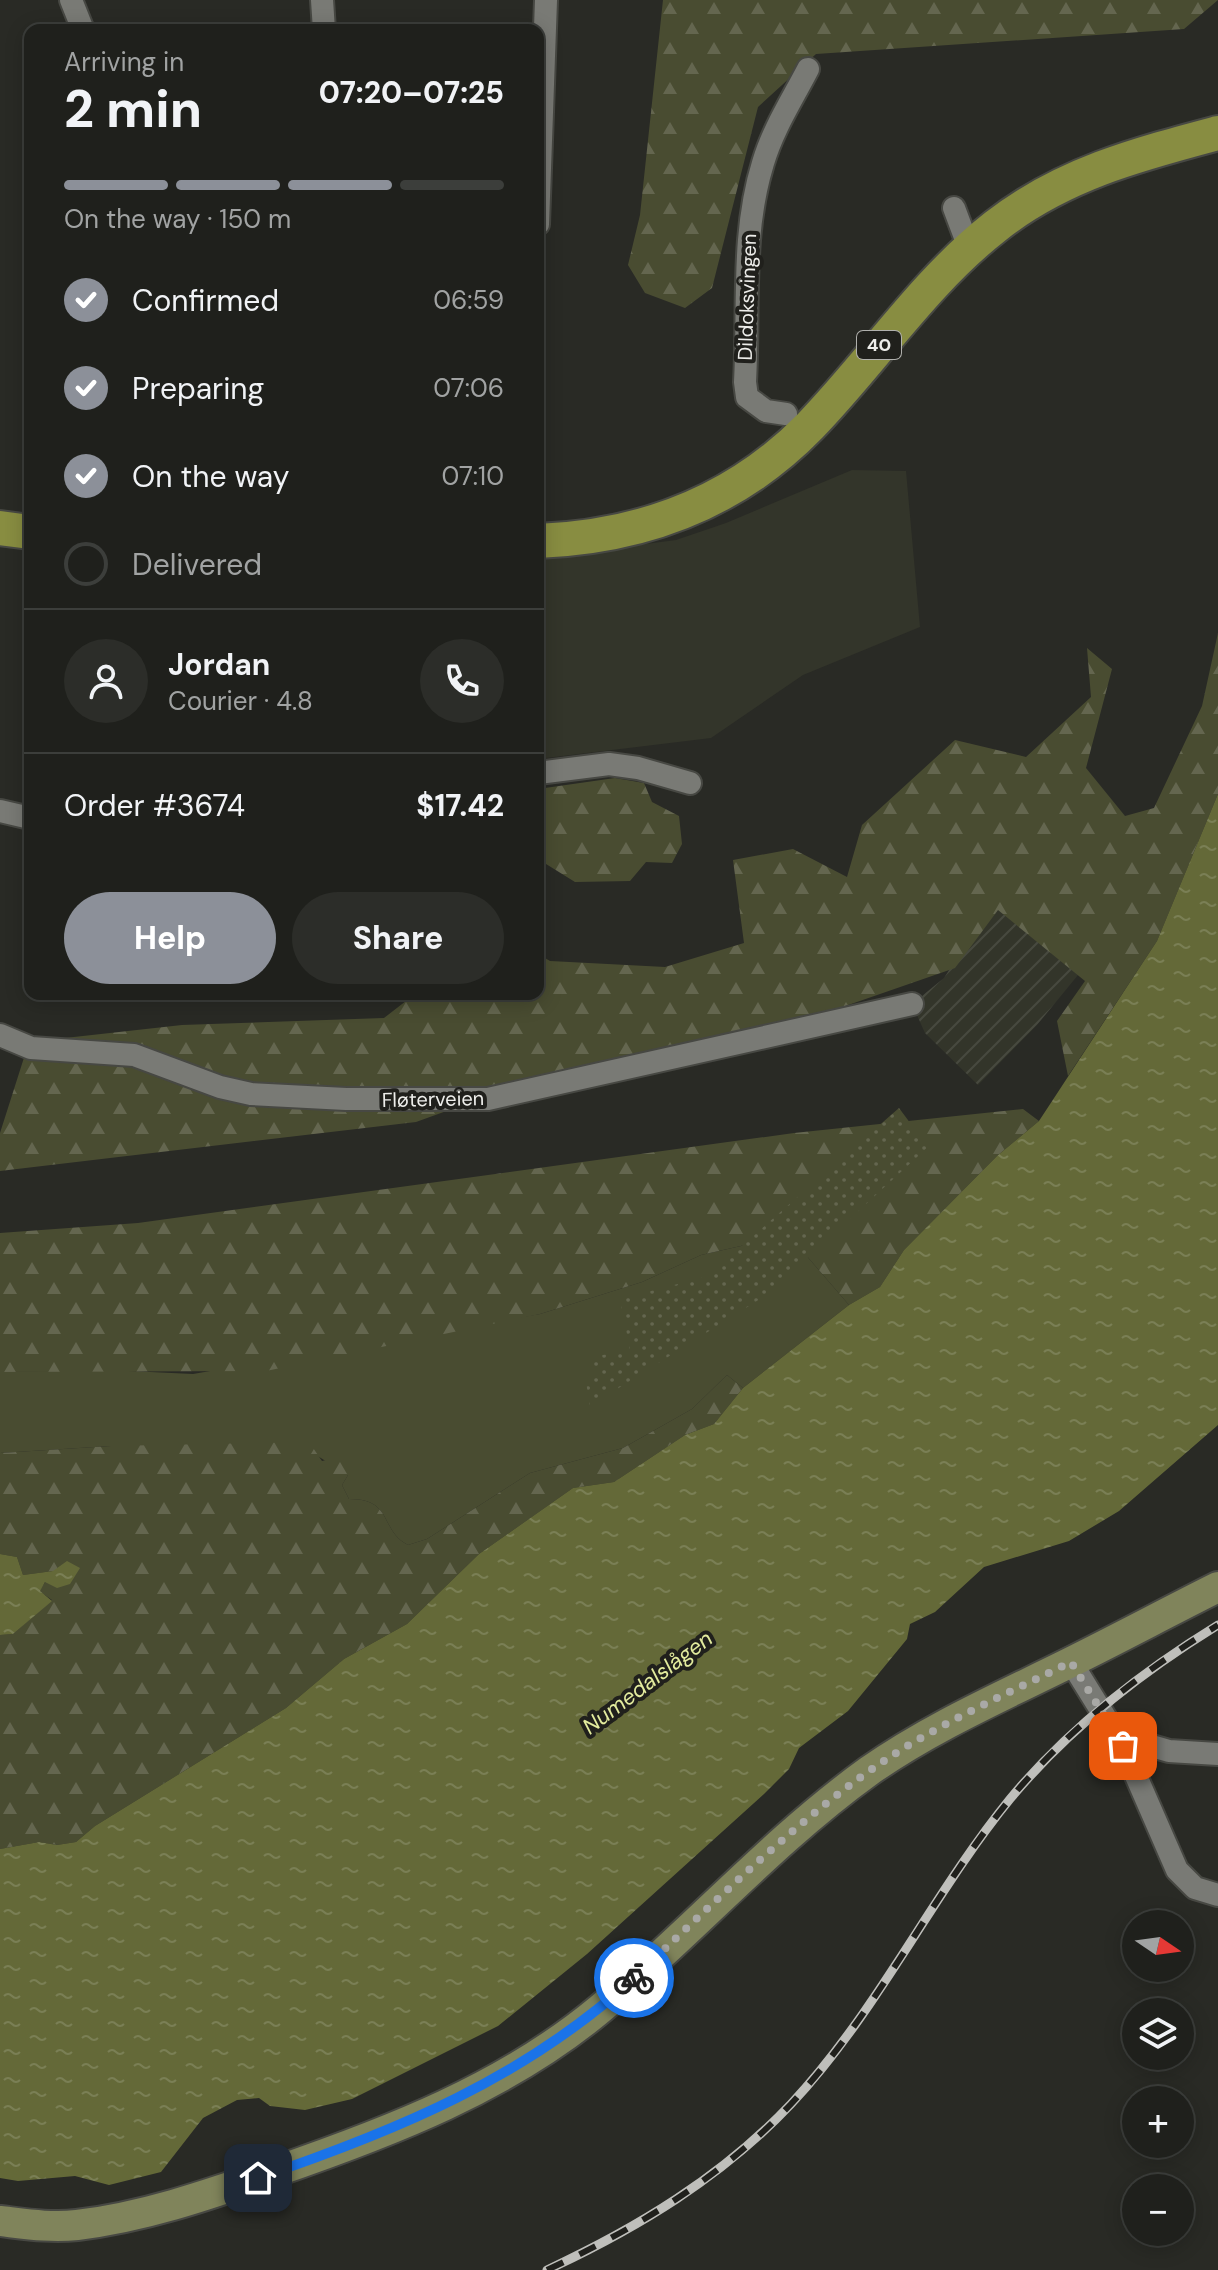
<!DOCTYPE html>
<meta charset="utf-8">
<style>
:root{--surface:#1f201c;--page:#2c2d29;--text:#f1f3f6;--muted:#a1a3a3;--line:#3c3e3b;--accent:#8c9099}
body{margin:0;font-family:"DM Sans",sans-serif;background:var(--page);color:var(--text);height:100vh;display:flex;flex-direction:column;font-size:30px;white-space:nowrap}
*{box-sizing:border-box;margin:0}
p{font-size:26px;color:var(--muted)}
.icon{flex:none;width:44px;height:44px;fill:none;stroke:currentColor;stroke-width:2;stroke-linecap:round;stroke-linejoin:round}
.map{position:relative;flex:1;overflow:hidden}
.sheet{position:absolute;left:24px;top:24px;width:520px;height:976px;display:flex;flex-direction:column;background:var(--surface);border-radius:16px;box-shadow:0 4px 20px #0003,0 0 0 2px var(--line)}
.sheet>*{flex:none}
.needle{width:52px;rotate:103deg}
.fabs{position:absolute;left:1122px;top:1910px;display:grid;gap:16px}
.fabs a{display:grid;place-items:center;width:72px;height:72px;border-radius:50%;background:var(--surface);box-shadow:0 4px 20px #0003,0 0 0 2px var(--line);font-size:40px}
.pin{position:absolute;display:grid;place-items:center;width:68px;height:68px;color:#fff;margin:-34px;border-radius:16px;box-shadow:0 4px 12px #0006}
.courier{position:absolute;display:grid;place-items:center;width:80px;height:80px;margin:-40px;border:6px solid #1a73e8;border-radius:50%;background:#fff;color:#222;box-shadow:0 2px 10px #0007}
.summary em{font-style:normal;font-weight:800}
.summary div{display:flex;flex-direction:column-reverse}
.summary{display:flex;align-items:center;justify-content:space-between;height:136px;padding:0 40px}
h1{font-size:52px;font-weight:800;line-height:60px}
.bar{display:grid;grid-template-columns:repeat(4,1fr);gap:12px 8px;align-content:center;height:96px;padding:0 40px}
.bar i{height:10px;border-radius:6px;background:var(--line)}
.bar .on{background:var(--accent)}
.bar p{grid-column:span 4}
.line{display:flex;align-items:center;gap:20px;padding:0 40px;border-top:2px solid var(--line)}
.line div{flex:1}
.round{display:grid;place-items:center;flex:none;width:84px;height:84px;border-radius:42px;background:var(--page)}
ol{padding:0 40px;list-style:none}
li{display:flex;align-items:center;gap:24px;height:88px}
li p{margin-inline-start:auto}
li .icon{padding:8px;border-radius:50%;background:var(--accent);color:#fff;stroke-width:4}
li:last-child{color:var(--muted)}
li i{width:44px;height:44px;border:4px solid var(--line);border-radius:50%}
.action{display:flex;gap:16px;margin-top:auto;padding:16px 40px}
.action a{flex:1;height:92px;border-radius:48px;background:var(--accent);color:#fff;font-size:32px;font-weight:800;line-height:92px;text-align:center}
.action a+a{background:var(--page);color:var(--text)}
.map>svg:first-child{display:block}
.built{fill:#33352a}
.industrial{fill:url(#industrial-furrows)}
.grass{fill:#494c31}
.forest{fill:url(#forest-firs)}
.park{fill:url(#park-dots)}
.water{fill:url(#water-ripples)}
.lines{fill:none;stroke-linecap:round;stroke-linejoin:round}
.minor-casing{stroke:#474843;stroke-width:26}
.secondary-casing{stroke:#474843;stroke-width:34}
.primary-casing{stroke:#474843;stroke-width:38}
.minor{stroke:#797a75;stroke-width:22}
.secondary{stroke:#80845b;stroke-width:30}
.primary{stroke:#888d41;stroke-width:34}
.rail-casing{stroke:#bfbfbb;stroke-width:9}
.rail{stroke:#20201c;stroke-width:6;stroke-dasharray:18;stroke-linecap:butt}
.done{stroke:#a9a9a6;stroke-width:8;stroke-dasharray:0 14.4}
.route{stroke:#1a73e8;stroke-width:10}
.labels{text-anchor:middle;stroke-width:8;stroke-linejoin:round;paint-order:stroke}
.shield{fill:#20201c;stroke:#b0b0ad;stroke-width:2}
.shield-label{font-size:18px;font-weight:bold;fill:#eeeeeb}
.street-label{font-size:20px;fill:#eeeeeb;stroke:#20201c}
.water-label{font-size:22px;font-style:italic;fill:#e3ec9e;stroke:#20201c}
</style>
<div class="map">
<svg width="1218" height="2270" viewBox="0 0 1218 2270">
<defs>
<pattern id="industrial-furrows" width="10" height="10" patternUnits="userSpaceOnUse" patternTransform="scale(2)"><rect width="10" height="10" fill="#33352a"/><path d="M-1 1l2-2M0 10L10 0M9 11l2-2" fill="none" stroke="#47493f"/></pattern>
<pattern id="forest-firs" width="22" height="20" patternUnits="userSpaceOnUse" patternTransform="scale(2)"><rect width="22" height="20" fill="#494c31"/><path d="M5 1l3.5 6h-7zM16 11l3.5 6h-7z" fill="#64664f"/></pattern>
<pattern id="park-dots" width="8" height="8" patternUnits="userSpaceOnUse" patternTransform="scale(2)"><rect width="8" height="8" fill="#494c31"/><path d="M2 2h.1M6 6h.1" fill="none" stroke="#64664f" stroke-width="1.8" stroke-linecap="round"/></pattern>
<pattern id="water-ripples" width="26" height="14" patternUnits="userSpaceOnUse" patternTransform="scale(2)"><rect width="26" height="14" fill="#646938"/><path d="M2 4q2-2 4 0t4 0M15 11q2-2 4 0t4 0" fill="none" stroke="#7a7f55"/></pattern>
</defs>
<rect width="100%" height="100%" fill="#292a25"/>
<path class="built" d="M852,470L906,471L920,627L803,675L711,738L538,759V558L676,540L726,523Z"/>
<path class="industrial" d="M982,871L1087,964L1037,1025L978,1085L925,1033L912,1004L944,978L969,939Z"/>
<path class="grass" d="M781,1237L799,1247L849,1305L743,1388L727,1375L692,1409L623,1448L530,1473L427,1539L408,1545C379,1530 394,1499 349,1499L342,1485L348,1475L316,1455L111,1446L0,1453V1372L108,1370L193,1374L540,1314L642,1282L701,1255Z"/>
<path class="forest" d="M663,0H1218L1184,29L816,54L758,107L712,288L685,308L645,293L628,265L640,215Z
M1218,633V794L1157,941L1068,1076L1057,1021L1085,981L998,910L955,968L779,1029L510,1088L416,1122L0,1171V1133L29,1042L182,1025L384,1018L415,994H538V954L550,961L665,967L744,943L733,860L793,849L847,877L862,825L955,740L1026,757L1091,697L1087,648L1112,669L1086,768L1125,816L1154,808L1202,706Z
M615,778L644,783L652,802L679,816L682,844L672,863L646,862L630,881L575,882L538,859V789Z
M1023,1109L1039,1121L997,1156L904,1250L880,1287L849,1305L799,1247L781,1237L701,1255L642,1282L540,1314L266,1371L0,1372V1233L138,1223L794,1133Z
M727,1375L743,1388L714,1424L685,1435L614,1482L573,1488L479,1554L407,1624L344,1659L286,1708L95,1826L76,1842L57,1845L39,1842L0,1849V1635L13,1634L52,1600L39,1591L53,1571L23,1575L17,1557L0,1554V1453L111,1446L309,1442L322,1461L335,1458L348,1464V1475L342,1485L349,1499C394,1499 379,1530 408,1545L427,1539L530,1473L623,1448L692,1409Z"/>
<path class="park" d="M899,1108L928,1147L768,1294L590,1406L585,1376L595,1373L592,1357L630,1350L620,1299L701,1278L720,1265Z"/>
<path class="water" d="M1218,794V1425L1119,1511L1069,1541L984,1567L935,1612L910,1624L907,1639L848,1711L799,1748L789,1769L764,1794L587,1954L498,2026L352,2099L305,2110L270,2106L259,2098L237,2100L203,2118L161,2172L109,2185L75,2176L18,2181L0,2178V1849L39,1842L57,1845L76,1842L95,1826L286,1708L344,1659L407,1624L479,1554L573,1488L614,1482L685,1435L714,1424L743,1388L849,1305L880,1287L904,1250L997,1156L1039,1121L1157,941Z
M0,1554L17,1557L23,1575L53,1571L67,1561L80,1568L70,1584L57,1588L45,1582L40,1591L52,1601L13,1634L0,1635Z"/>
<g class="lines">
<defs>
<path id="minor" d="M71,0L83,30
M322,0L324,30
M954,208L969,248
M538,224L546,0
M786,414L766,411L747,397L745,382C749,308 741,234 763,163C773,129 792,100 808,69
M538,773L609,764L638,768L690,783
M0,811L30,818
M0,1035L31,1048L134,1055L220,1087L251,1094L346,1099H488L912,1004
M1071,1662L1123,1746L1177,1870L1195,1888L1218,1895
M1123,1746L1138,1742L1169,1751L1218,1754"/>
<path id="secondary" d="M0,2221C26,2224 51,2228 77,2225C145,2217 210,2194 274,2172C390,2132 505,2088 600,2009C692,1932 772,1841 869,1771C929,1729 996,1699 1061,1667C1114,1641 1166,1613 1218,1587"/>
<path id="primary" d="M0,528L30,532
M538,541C643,537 736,502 810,426C874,360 923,283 996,226C1062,174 1139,154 1218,133"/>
</defs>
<use href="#minor" class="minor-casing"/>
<use href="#secondary" class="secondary-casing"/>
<use href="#primary" class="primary-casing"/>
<use href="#minor" class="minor"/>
<use href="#secondary" class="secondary"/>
<use href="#primary" class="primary"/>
<defs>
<path id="rail" d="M547,2270C637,2228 722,2177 791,2104C878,2011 931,1896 1010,1799C1069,1728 1140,1673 1218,1625"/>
</defs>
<use href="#rail" class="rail-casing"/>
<use href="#rail" class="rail"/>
</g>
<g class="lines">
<path class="done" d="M634,1978C713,1904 803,1813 893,1755C949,1719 1011,1692 1071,1662L1123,1746"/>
<path class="route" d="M258,2178C396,2131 525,2078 634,1978"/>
</g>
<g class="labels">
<rect class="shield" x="857" y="331" width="44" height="28" rx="6"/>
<g class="shield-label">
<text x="879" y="351">40</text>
</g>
<g class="street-label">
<text transform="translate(747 297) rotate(-88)" y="7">Dildoksvingen</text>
<text transform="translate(433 1099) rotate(-1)" y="7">Fløterveien</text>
</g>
<g class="water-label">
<text transform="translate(647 1682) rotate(-37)" y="8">Numedalslågen</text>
</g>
</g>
</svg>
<div class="fabs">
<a><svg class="needle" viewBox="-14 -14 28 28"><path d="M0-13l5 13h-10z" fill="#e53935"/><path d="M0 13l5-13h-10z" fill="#a1a3a3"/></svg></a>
<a><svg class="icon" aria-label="layers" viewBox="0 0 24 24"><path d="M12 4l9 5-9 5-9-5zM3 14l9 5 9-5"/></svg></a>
<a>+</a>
<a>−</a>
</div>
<div class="pin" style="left:1123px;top:1746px;background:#ea580c"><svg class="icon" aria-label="bag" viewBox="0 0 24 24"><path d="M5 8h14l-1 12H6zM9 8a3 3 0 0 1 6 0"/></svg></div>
<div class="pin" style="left:258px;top:2178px;background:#1f2937"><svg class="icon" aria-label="home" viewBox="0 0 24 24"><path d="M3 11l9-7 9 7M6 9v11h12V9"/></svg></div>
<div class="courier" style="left:634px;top:1978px"><svg class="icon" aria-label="bike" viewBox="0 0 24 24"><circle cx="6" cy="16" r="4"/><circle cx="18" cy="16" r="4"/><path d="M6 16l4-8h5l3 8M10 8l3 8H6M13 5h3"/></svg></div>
<section class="sheet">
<div class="summary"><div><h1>2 min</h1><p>Arriving in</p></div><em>07:20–07:25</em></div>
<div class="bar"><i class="on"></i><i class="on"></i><i class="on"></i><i></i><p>On the way · 150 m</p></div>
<ol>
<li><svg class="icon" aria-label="check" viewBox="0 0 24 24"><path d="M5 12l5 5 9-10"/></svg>Confirmed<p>06:59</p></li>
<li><svg class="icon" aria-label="check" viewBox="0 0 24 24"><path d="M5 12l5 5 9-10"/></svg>Preparing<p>07:06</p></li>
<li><svg class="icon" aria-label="check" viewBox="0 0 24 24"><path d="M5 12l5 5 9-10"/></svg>On the way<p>07:10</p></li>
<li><i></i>Delivered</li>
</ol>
<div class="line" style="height:144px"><a class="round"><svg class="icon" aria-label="person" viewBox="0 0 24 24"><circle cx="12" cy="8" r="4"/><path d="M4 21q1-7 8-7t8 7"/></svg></a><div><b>Jordan</b><p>Courier · 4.8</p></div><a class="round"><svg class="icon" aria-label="phone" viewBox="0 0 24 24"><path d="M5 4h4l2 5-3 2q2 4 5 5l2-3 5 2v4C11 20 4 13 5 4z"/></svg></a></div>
<div class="line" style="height:104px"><div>Order #3674</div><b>$17.42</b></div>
<div class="action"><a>Help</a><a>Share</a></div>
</section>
</div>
